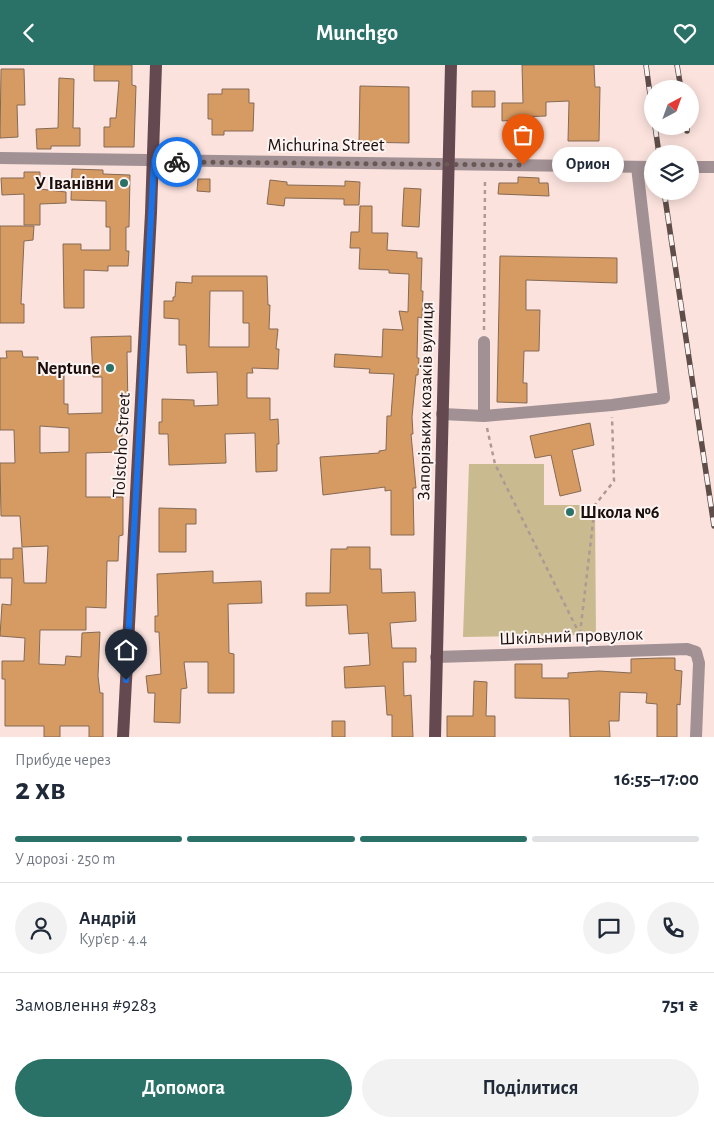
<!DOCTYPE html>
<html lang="uk">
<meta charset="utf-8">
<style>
:root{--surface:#fff;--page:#f2f2f3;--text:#1f2937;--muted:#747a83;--line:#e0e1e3;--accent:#2a7168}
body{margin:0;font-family:"Alegreya Sans",sans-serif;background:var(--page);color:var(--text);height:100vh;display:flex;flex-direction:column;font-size:19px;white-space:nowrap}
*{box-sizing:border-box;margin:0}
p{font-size:16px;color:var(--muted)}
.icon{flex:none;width:28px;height:28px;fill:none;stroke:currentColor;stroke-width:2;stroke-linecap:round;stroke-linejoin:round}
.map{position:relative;height:672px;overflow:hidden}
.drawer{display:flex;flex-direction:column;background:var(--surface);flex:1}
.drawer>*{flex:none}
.needle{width:32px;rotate:41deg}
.tools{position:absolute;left:644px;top:15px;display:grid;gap:10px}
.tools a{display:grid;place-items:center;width:55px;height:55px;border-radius:50%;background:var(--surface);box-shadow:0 2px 12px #0003;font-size:25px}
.pin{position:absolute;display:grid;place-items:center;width:42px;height:42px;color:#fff;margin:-51px -21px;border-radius:50% 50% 50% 0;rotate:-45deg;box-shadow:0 0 5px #0007}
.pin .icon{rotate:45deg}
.courier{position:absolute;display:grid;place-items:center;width:50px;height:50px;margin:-25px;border:4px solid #1a73e8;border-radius:50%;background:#fff;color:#222;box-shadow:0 1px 6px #0007}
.bubble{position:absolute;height:35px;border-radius:18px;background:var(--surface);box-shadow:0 2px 12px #0003;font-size:16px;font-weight:700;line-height:35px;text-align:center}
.head em{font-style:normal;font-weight:700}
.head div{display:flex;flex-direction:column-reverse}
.head{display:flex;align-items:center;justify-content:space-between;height:85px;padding:0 15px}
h1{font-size:32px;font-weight:700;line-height:38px}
.bar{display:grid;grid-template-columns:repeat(4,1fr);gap:8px 5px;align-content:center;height:60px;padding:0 15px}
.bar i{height:6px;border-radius:4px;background:var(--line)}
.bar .current{background:var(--accent)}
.bar p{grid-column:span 4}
.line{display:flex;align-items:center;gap:12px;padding:0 15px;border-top:1px solid var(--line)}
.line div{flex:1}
.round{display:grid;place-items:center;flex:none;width:52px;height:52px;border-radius:26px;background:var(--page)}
.primary-button{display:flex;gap:10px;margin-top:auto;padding:10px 15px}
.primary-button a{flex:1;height:58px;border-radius:30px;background:var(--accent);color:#fff;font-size:20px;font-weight:700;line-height:58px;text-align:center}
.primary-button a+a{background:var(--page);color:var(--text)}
header{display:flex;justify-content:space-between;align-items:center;height:65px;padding:0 15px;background:var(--accent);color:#fff;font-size:22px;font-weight:700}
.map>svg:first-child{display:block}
.green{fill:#c9bb8f}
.building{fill:#d69a63;stroke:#856a54;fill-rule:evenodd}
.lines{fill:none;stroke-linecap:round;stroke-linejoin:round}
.path{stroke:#ae9994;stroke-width:2.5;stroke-dasharray:4 4;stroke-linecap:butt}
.minor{stroke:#a19094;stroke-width:12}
.major{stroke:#654950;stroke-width:12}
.rail-casing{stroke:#5e4d49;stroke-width:5.5}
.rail{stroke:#fcf4f2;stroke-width:4;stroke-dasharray:11;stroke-linecap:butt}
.done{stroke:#695854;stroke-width:5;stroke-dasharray:0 9}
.route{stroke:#1a73e8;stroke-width:6}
.poi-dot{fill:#2a7168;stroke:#fcf4f2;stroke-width:2}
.labels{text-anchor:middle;stroke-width:4;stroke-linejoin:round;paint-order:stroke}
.street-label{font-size:18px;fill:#1a0d0a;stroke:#fcf4f2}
.poi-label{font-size:18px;font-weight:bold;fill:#1a0d0a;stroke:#fcf4f2;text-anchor:end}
</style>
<header><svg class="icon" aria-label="back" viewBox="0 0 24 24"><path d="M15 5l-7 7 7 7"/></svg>Munchgo<svg class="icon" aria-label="heart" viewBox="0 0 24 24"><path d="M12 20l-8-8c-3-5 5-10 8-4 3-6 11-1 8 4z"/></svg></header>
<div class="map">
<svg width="714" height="672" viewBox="0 0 714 672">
<rect width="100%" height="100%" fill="#fbe2dd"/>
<path class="green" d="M469,399H544V440H595L596,570L463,572Z"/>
<path class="building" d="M94,0H132V20L136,21L134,82H104V62H110V53H116L119,16H94Z
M522,0H594L595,22H600L599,76H568L569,36L546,37V51L518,52V55L502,56V38H523Z
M1,4H24L25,40H17L18,72L0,73Z
M59,13L74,14L73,63H80V81H51V84H37L36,64L58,63Z
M360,21L409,22V78L359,77Z
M222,24H249V38H254L253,66H224V70H212V54H208V29H222Z
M472,26H495V42H472Z
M72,104L103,105V109L130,110L129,162H126V186H129L128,201H108V206L84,205V243H64L63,179H81V185H110V162H106V136L71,135Z
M24,107H40V124L66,127V138L40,139V160H24V129L2,130L1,113H24Z
M518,112L539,113V118H548L549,131L498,129L499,118H518Z
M198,114H210V127L197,126Z
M270,115L287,117V120L345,121V116L360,117L359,140H344V134L285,133L284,141L267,139Z
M404,123L421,124L419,162L402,161Z
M360,141H372V168H388L387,185L417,187V193H422L421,226H423L422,253L418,252L417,293H419L418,310H416L412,352L413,369H411L416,423H413L414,470H391V425L385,426V422L323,430L320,392L379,388V386L386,385L387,351H391L394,309L369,308L370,304L334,302L335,289L382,292L383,264L403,265L399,246L408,247L409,209L389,208V205L359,204L360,183H350L351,167H359Z
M0,161H34L33,175L24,176L21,239H24V258H0Z
M500,191L617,193V218L526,215V245H540L539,286H524L523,318H527V338L497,337Z
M192,211H267L268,240H270L269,264H278L276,284H279L278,304L252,303L253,308H247V333H270V355L278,354L279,379H277V406L256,407L255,368L225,369L226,398L169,400L168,369H159V357H162V334L194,335V341L218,340L217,307L187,308L186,280H179V254L164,253V236H173V232H175L176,217L192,218ZM210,226H243V258H249V282H209Z
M131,271V287H127L128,343H122V387L86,388V432H123V470L119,471L118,496H107L106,543L86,542V565H40L39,599L65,600L66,591L81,592L82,568L100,567L98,611L100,628H103V672H89V661H60V672H44V661H5V614H2V596H24L25,573L0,571L2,539L11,540L12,513H0V494H13V483H22L24,518H46L48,481L22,482L20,451H1L0,398H15L14,365H0V293H7L6,286H22L23,292H38V298L46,297L47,307H64V339H68V349L102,348V312H93L91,272ZM40,361L69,363V387L40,388Z
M590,358L594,380L572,385L581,426L560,431L551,390L535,393L530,371Z
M159,443L196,444V459H186V487H159Z
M347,482H370V504H381L382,528L415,527L416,556L390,558L392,583H416V597H403L404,631L411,630L413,672H392V650H387L385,621L345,623L344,602L370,600L368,568L349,569L347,540L306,541V528H330L331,484H347Z
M213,506V518L261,516L262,538L228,539L229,588L234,589V628H208V597H184L187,623L181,624L180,658L154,657L155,628H148L146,611L161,609L159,567H155V551H158L157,509Z
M660,593H675V605L682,606L680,640L677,639V672H657V639L646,638L647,628L620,627L619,656H609L610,672H570L569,634L515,633V599H542V613H568V608L599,606L631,608V594Z
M474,616L487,617L486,651H495V672H447V651H473Z
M332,656H345V672H332Z"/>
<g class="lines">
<path class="path" d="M484,265L485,113
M487,363L495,399L580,570V574
M580,569L595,440L614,416L612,352"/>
<path class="minor" d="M0,93L652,102
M690,102H714
M484,277V351
M442,349L484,351L612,340L664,333L637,102
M436,592L687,584L696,587L699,598L696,672"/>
<path class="major" d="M123,672L151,148L156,0
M435,672L451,0"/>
<defs>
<path id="rail" d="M646,0L652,44
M677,0L681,24
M655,61L659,89
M687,61V66
M664,126L714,461"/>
</defs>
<use href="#rail" class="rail-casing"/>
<use href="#rail" class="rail"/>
</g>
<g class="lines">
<path class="done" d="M177,97L523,100"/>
<path class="route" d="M126,615L154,96L177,97"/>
</g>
<g class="poi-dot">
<circle cx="124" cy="118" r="5"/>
<circle cx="110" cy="303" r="5"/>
<circle cx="570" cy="447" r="5"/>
</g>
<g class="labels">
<g class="street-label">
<text x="326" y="86">Michurina Street</text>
<text transform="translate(425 336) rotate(-89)" y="6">Запорізьких козаків вулиця</text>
<text transform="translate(121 380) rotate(-87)" y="6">Tolstoho Street</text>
<text transform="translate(571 571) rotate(-2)" y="6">Шкільний провулок</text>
</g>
<g class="poi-label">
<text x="114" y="124">У Іванівни</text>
<text x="100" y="309">Neptune</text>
<text x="580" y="453" text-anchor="start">Школа №6</text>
</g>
</g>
</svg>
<div class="tools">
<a><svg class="needle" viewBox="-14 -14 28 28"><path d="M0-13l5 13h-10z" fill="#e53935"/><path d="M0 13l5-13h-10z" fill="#747a83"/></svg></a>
<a><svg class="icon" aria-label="layers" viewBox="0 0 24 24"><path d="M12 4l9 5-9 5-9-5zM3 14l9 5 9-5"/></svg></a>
</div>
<div class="pin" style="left:523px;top:100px;background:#ea580c"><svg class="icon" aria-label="bag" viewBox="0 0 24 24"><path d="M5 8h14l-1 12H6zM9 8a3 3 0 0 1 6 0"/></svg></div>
<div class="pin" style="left:126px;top:615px;background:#1f2937"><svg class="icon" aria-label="home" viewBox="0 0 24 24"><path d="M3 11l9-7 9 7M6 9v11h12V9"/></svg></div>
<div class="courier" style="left:177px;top:97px"><svg class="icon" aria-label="bike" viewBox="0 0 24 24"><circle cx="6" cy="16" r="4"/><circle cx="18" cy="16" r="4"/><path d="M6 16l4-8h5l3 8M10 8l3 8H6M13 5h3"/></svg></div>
<div class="bubble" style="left:552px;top:82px;width:72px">Орион</div>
</div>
<section class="drawer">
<div class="head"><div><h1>2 хв</h1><p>Прибуде через</p></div><em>16:55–17:00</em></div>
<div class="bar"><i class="current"></i><i class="current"></i><i class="current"></i><i></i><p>У дорозі · 250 m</p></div>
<div class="line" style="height:90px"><a class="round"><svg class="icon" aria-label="person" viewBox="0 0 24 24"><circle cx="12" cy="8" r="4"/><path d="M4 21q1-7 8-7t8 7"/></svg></a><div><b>Андрій</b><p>Кур’єр · 4.4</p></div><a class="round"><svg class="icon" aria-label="chat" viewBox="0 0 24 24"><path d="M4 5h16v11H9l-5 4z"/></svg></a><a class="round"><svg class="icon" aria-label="phone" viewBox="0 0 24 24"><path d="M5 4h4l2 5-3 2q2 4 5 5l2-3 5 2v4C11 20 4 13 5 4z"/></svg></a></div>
<div class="line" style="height:65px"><div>Замовлення #9283</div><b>751 ₴</b></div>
<div class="primary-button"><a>Допомога</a><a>Поділитися</a></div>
</section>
